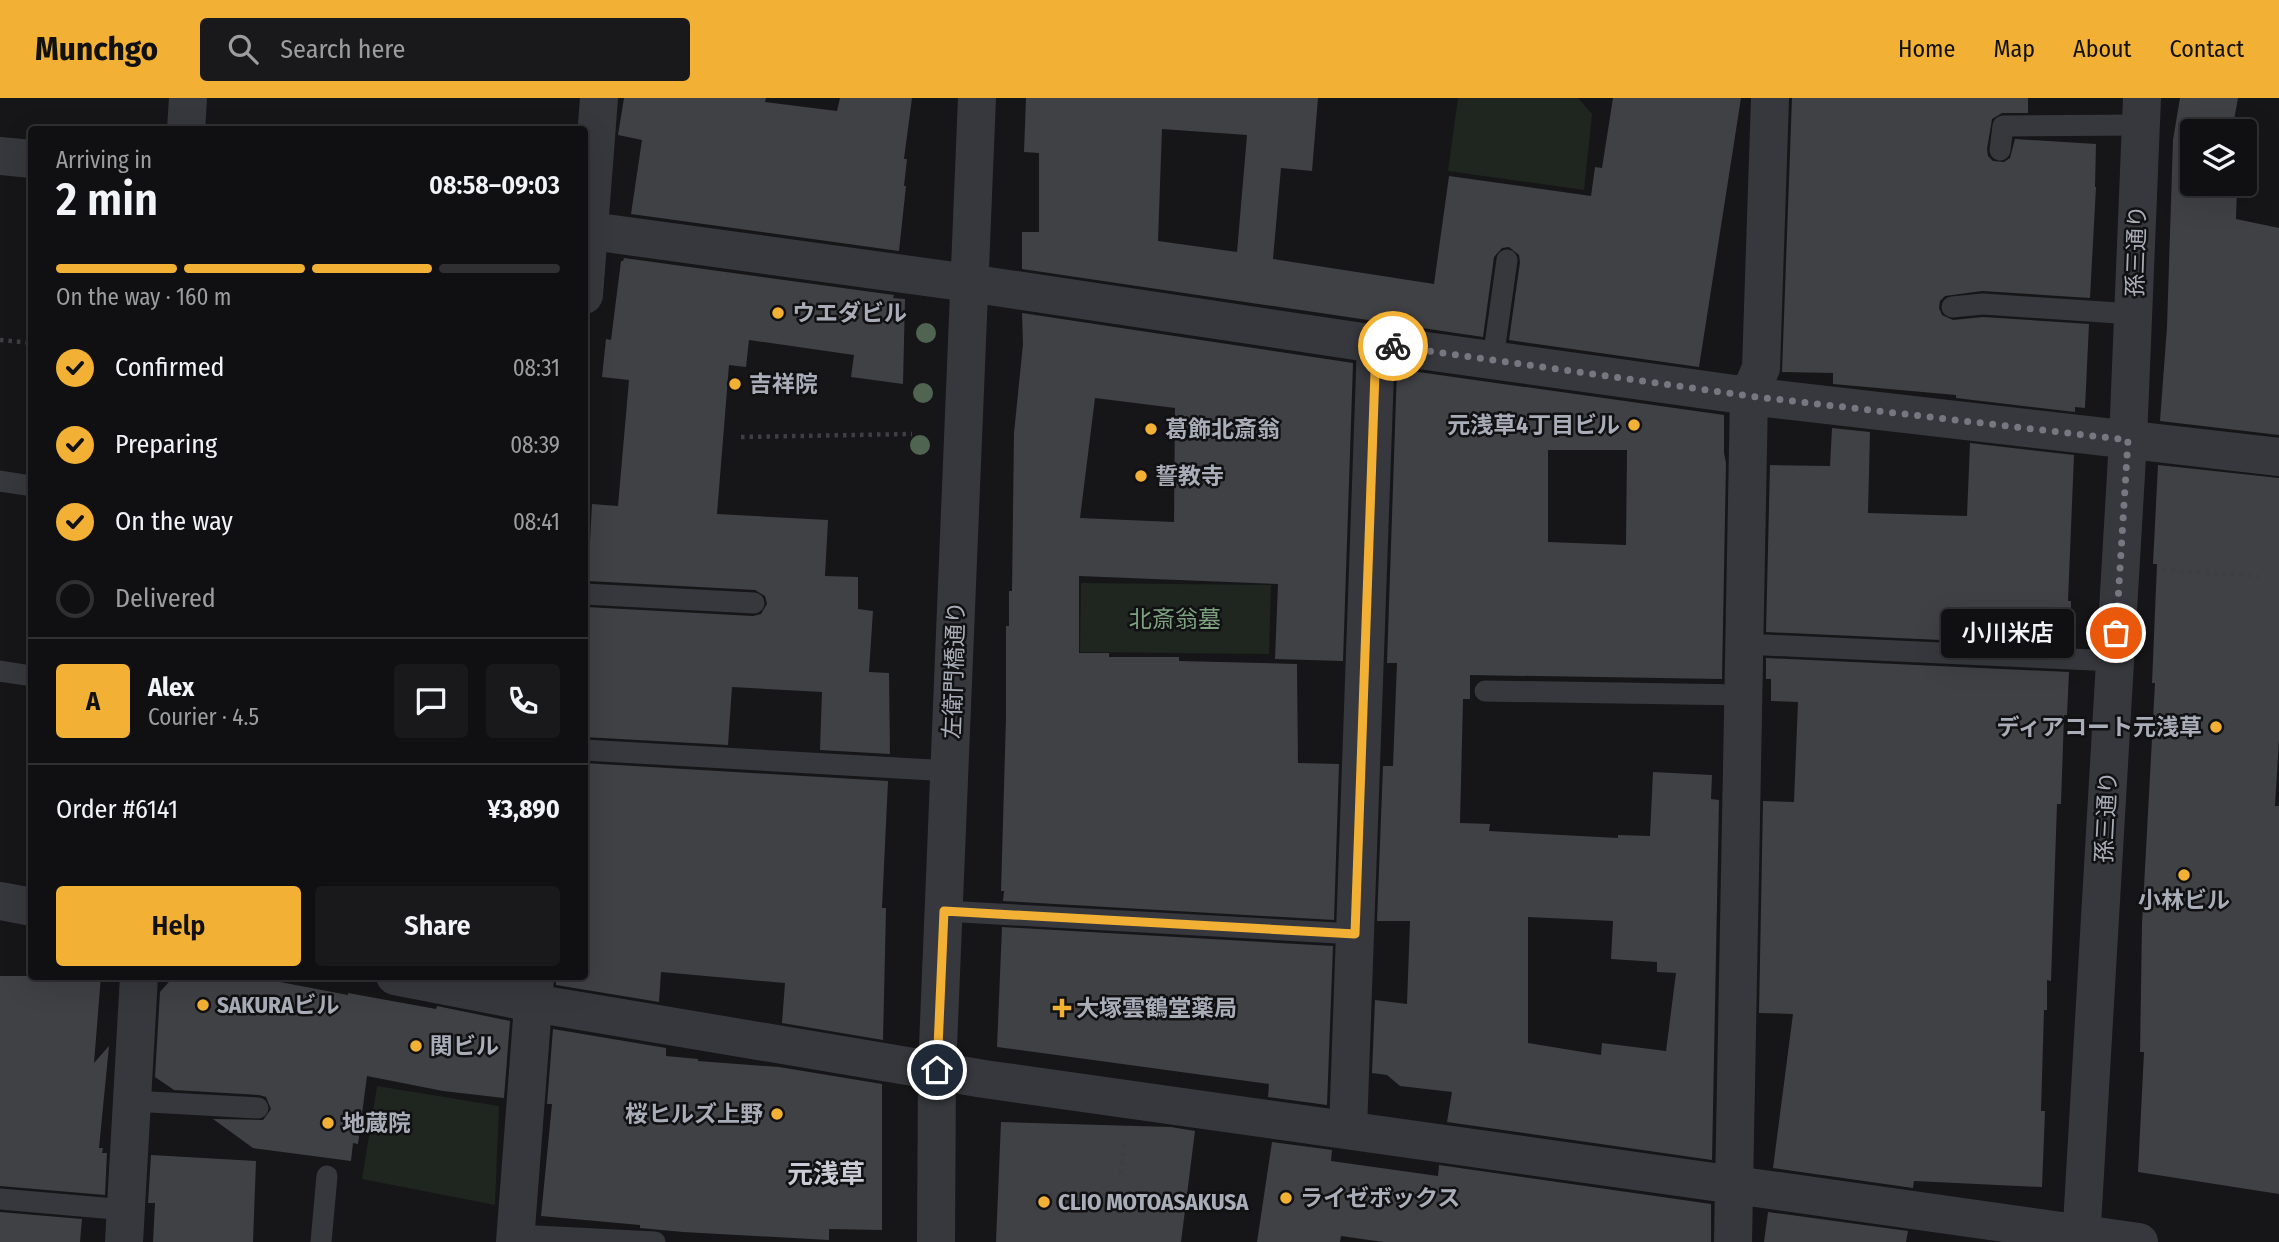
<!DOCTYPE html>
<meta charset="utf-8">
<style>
:root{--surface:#101012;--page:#19191b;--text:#f1f3f6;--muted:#9c9d9f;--line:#303032;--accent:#f2b134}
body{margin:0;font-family:"Fira Sans Condensed","Noto Sans JP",sans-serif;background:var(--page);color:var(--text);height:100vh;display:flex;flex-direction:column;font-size:26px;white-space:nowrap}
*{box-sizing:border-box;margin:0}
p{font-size:23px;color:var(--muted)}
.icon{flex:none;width:38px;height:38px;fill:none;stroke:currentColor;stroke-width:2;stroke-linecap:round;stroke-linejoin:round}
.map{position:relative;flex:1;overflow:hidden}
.sheet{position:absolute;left:28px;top:28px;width:560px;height:854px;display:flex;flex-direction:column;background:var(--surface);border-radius:7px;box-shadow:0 7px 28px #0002,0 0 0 2px var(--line)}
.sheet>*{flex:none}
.controls{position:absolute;left:2180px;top:21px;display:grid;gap:14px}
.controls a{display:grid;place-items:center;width:77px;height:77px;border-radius:7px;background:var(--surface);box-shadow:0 7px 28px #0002,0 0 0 2px var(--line);font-size:35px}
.pin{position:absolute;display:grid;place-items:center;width:60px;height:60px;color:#fff;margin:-30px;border:4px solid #fff;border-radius:50%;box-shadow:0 2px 7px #0007}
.courier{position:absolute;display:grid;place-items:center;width:70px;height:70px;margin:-35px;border:5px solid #f2b134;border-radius:50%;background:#fff;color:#222;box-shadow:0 2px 9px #0007}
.bubble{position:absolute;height:49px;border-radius:7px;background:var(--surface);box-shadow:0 7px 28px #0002,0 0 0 2px var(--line);font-size:23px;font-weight:600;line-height:49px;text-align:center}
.summary em{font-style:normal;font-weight:600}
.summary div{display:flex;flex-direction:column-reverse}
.summary{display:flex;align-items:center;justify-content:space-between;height:119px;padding:0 28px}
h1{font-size:46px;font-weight:600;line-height:52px}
.bar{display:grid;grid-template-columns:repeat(4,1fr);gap:10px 7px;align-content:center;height:84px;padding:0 28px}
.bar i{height:9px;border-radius:5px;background:var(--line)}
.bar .on{background:var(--accent)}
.bar p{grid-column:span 4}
.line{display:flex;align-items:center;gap:18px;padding:0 28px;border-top:2px solid var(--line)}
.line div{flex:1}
.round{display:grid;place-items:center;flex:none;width:74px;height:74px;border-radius:7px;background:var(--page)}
ol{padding:0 28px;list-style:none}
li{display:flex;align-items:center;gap:21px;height:77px}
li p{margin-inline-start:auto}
li .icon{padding:7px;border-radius:50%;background:var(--accent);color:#111;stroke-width:4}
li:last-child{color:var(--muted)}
li i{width:38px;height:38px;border:4px solid var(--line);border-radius:50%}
.primary-button{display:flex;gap:14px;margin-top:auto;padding:14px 28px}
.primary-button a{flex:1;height:80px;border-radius:7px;background:var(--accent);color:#111;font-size:28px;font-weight:600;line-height:80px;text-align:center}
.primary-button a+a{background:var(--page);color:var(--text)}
header{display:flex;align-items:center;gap:42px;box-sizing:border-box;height:98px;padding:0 35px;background:var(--accent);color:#111}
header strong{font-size:33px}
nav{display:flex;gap:38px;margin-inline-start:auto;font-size:24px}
.search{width:490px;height:63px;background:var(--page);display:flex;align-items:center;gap:18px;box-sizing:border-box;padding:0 24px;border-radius:7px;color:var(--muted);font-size:26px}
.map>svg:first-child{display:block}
.green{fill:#1e261f}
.building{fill:#404145;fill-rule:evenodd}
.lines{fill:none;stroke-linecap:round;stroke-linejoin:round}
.path{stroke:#3d3f44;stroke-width:4.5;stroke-dasharray:3.5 5;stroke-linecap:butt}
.service{stroke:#37383d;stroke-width:21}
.minor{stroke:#37383d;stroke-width:38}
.tertiary{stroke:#37383d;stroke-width:38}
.tree{fill:#506452}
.done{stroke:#757880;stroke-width:7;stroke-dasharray:0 12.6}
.route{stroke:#f2b134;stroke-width:9}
.poi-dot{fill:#f2b134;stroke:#111113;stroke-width:2.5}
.labels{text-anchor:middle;stroke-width:5;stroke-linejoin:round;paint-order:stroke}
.street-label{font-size:23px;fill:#a8adb8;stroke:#111113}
.poi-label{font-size:23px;font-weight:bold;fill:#a8adb8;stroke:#111113;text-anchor:start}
.park-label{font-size:23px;fill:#7fa381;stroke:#111113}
.quarter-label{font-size:26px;font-weight:bold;fill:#c9ccd4;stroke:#111113}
</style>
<header>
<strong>Munchgo</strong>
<div class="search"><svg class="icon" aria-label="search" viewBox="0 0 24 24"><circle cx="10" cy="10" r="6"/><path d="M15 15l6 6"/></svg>Search here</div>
<nav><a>Home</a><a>Map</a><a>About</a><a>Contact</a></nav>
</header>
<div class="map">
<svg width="2279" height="1144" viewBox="0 0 2279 1144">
<rect width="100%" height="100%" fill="#161618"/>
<path class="green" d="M1458,0H1578L1592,16L1584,92L1448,73Z
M1081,485L1271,487L1269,556L1080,554Z
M377,988L499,1008L495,1107L362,1081Z"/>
<path class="building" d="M624,0H766L765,4L837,13L840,0H912L904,61H907L904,88H906L899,153L631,116L642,42L618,37Z
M1026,0H1318L1312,73L1281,70L1273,161L1434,186L1449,78L1591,98L1595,69L1602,70L1613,0H1741L1699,269L1509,242L1520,164L1519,157L1509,149L1502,150L1494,159L1483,239L1022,171V134H1039V55L1024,54ZM1162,31L1247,37L1237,154L1158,143Z
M1792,0H2028V15H2002L1992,21L1987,51L1988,58L1993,63L2004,64L2010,60L2015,41L2096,46L2095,89H2096L2090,200L1982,193L1945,198L1940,203L1939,210L1942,217L1953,222L1983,219L2089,226L2085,310L2075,309V314L1956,300V297L1833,286V275L1782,274Z
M2180,0H2238L2232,33H2193V86H2237L2236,121L2279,130V337L2160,323L2167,229L2173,42Z
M624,160L894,197L893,200L905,201L903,286L851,279L854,257L749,242L746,269L729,267L717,416L828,422L825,478L858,479V511L873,513L869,574L889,575L890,656L820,652L822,594L732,589L728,647L584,639V514L586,509L753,518L761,516L767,506L765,498L755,492L588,483L592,406L618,408L629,282L602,279L606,241L611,242L621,163H623Z
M1022,215L1353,265L1343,563L1275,561L1278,486L1079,478V555H1109V559H1179V563L1297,566L1298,665L1339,666L1334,822L1003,803L1004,793H1001L1006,619V528H1009V493H1012L1014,335L1023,246ZM1095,300L1175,310L1174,424L1080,420Z
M1397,271L1724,317V355L1726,365L1722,581L1470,577V601H1463L1460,725L1490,726L1489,733L1618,740V737L1650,738L1653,674L1712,677L1711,701L1719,702L1712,1062L1447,1024L1452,994L1400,988L1387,977L1372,975L1375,902L1407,906L1410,823H1377L1383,668H1393L1397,565H1387ZM1548,352H1627L1626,447L1548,444ZM1528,819L1613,823L1611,861L1657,864V874L1676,875L1666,953L1602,945L1601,957L1528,945Z
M1832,330L1870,334L1868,415L1967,418L1970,345L2074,357L2068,503H2071L2070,548L1766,534L1770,367L1830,368Z
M2158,367L2279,380V642L2275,708H2279V1096L2138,1074L2144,954H2140L2142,826L2155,585H2152L2157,466H2153Z
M1766,560L2069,574L2067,617H2064L2061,706H2057L2051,883L2047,882V912H2044L2041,1013H2045L2042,1089L1914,1083L1913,1090L1773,1070L1793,916L1759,915L1763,703L1794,704L1798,604L1771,603V581H1766Z
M584,665L888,683L882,810H886L883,942L782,925L785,885L661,874L659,904L556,887V878H584Z
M1002,829L1333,848L1327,1007L1268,999L1269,986L997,949Z
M0,878H101L94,965L109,948L99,1050H103L102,1055H107L105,1097L0,1088Z
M174,878H249L348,897V895L436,911L437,908L510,923L504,1000L443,993L367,978L358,1046L353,1045L351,1063L253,1050L213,1021L263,1022L271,1011L266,999L259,997L174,992L155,979L160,894Z
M553,931L666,950V958L698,961V963L779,969L882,986V1132L829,1131V1142L683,1134L640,1130V1127L541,1118L552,1006H547Z
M1001,1024L1171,1029L1195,1033L1181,1144H996Z
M1272,1044L1332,1052L1331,1063L1438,1078L1439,1067L1711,1106V1144H1383L1341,1138L1340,1144H1257Z
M151,1057L256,1063L253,1144H153L155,1105H148Z
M0,1114L82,1121L80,1144H0Z
M1768,1114L1908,1133L1906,1144H1764Z"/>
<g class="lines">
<path class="path" d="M0,242L32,245
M741,339L912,336
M2163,472L2258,478
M1120,1075L1125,1045"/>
<path class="service" d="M2000,52L2003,28L2141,27
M1952,209L1983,206L2133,216
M1493,261L1507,162
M0,383L32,388
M584,496L754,505
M1744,546L2115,563
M0,573L32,578
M1485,593L1744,597
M584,652L950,673
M944,813L1355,836
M132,1003L258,1010
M0,1101L126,1112
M516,1137L655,1144
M321,1144L327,1078"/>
<path class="minor" d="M186,32L188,0
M0,58L32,61
M584,132L969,185L1376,246L1749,298L2279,359
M584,197L599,0
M0,803L32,809
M395,878L533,905L984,981L2139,1144
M1348,1032L1376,246
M124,1144L139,878
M515,1144L535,881
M1733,1144L1749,298L1761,270L1770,0"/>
<path class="tertiary" d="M936,1144L937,973L977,0
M2081,1144L2128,342L2142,0"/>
</g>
<g class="tree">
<circle cx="926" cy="235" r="10"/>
<circle cx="923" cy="295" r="10"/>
<circle cx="920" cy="347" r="10"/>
</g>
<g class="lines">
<path class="done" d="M1393,248L1749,298L2128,342L2116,535"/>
<path class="route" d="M937,972L944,813L1355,836L1376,246L1393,248"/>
</g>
<g class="poi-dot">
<circle cx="778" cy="215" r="7"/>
<circle cx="735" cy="286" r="7"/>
<circle cx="1634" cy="327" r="7"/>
<circle cx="1151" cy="331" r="7"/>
<circle cx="1141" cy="378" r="7"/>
<circle cx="2216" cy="629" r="7"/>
<circle cx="2184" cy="777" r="7"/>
<circle cx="203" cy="907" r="7"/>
<path d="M1058.5 899.5h7v7h7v7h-7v7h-7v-7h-7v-7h7z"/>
<circle cx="416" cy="948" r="7"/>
<circle cx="777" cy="1016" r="7"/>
<circle cx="328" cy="1025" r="7"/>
<circle cx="1286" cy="1100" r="7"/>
<circle cx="1044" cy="1104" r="7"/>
</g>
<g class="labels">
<g class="street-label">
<text transform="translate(2136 153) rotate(-88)" y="8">孫三通り</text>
<text transform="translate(954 572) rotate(-88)" y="8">左衛門橋通り</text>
<text transform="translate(2106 719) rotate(-87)" y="8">孫三通り</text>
</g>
<g class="poi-label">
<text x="792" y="223">ウエダビル</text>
<text x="749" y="294">吉祥院</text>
<text x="1620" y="335" text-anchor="end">元浅草4丁目ビル</text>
<text x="1165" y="339">葛飾北斎翁</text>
<text x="1155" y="386">誓教寺</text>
<text x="2202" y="637" text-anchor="end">ディアコート元浅草</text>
<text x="2184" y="810" text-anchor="middle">小林ビル</text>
<text x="217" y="915">SAKURAビル</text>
<text x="1076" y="918">大塚雲鶴堂薬局</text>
<text x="430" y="956">関ビル</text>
<text x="763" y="1024" text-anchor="end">桜ヒルズ上野</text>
<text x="342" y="1033">地蔵院</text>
<text x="1300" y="1108">ライゼボックス</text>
<text x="1058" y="1112">CLIO MOTOASAKUSA</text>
</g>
<g class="park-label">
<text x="1175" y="529">北斎翁墓</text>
</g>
<g class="quarter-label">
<text x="826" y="1085">元浅草</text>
</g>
</g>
</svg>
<div class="controls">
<a><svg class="icon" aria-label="layers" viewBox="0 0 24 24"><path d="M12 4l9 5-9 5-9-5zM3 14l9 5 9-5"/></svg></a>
</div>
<div class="pin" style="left:2116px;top:535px;background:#ea580c"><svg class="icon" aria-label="bag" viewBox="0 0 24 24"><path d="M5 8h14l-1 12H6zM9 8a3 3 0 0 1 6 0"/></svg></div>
<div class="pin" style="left:937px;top:972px;background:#1f2937"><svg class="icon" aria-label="home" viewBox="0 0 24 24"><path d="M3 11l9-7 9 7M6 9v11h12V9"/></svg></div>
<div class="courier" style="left:1393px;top:248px"><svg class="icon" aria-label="bike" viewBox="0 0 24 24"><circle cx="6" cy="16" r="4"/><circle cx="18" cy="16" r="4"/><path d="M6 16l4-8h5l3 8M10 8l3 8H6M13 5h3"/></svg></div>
<div class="bubble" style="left:1941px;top:511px;width:133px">小川米店</div>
<section class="sheet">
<div class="summary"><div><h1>2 min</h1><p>Arriving in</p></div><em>08:58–09:03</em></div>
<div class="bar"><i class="on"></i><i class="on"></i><i class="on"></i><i></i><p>On the way · 160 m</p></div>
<ol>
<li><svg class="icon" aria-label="check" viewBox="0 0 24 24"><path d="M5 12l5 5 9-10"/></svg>Confirmed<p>08:31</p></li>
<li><svg class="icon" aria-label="check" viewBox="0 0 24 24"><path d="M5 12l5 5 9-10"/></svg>Preparing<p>08:39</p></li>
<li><svg class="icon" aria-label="check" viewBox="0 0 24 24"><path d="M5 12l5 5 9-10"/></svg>On the way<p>08:41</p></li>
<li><i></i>Delivered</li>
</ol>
<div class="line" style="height:126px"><b class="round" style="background:var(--accent);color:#111">A</b><div><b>Alex</b><p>Courier · 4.5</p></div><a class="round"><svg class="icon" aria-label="chat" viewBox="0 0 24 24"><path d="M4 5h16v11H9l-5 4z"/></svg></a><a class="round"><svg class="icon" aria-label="phone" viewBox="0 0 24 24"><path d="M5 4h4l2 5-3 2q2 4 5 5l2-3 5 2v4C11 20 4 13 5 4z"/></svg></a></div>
<div class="line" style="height:91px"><div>Order #6141</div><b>¥3,890</b></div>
<div class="primary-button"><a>Help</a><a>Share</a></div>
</section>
</div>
